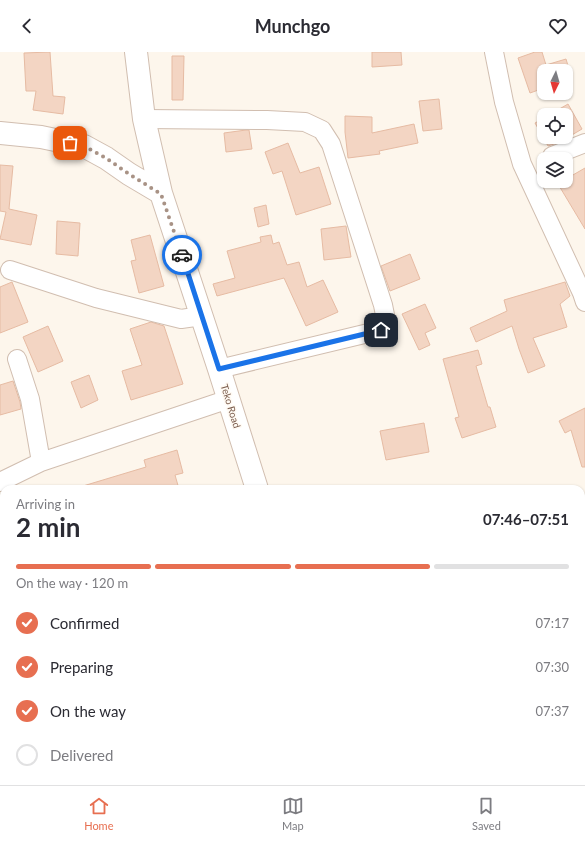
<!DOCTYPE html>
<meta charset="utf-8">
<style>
:root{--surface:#fff;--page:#f2f2f3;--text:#2b2b33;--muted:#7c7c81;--line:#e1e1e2;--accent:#e76f51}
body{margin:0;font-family:Lato,sans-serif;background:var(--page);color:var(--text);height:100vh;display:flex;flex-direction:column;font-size:15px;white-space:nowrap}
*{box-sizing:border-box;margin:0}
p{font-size:13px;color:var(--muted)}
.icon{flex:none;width:22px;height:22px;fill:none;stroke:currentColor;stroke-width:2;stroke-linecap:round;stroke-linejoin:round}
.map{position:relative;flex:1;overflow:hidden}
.panel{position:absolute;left:0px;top:433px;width:585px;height:300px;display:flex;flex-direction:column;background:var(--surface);border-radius:12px 12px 0 0;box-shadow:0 1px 3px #0004}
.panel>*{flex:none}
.needle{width:26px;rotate:185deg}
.controls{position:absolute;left:537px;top:12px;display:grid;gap:8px}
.controls a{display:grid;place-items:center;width:36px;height:36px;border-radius:8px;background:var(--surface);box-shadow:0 1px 3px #0004;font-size:20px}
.pin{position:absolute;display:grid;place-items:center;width:34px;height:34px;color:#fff;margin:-17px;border-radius:8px;box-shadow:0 2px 6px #0006}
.courier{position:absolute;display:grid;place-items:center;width:40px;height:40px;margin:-20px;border:3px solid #1a73e8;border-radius:50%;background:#fff;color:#222;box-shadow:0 1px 5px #0007}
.overview em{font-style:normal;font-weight:700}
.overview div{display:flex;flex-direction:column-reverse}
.overview{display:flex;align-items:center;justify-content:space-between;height:68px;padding:0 16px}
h1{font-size:26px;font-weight:700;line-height:30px}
.bar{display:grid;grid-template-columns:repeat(4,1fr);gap:6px 4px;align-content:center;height:48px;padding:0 16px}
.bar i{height:5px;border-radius:3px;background:var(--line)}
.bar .active{background:var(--accent)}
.bar p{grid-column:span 4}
ol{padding:0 16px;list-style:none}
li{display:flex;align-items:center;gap:12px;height:44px}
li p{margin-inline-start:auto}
li .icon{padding:4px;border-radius:50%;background:var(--accent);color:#fff;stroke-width:4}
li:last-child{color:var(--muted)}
li i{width:22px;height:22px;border:2px solid var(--line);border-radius:50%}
header{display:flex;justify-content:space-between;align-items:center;height:52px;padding:0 16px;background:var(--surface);font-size:18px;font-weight:700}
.tabs{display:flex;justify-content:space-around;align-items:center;height:56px;border-top:1px solid var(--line);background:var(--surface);font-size:11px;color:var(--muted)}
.tabs a{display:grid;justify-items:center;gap:2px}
.tabs .active{color:var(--accent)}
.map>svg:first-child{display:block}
.green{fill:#d8ecc9}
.building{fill:#f3d5c3;stroke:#e6bba3}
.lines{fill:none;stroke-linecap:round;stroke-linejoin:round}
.minor-casing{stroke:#d1beb0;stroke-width:20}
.tertiary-casing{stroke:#d1beb0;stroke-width:24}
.minor{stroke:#fff;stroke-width:18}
.tertiary{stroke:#fff;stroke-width:22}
.done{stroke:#a89285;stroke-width:4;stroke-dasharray:0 7.2}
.route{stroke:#1a73e8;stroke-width:5}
.labels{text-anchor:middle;stroke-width:3;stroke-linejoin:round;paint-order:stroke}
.street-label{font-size:10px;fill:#7a5c4d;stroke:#fffaf3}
</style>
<header><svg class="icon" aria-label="back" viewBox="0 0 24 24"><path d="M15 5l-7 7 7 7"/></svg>Munchgo<svg class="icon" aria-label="heart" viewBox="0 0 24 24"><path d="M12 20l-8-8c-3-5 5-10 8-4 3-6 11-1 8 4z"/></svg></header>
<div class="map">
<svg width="585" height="733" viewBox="0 0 585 733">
<rect width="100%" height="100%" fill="#fdf6ec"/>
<path class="green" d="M0,469L2,470L4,473V595L2,599L0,608Z"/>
<path class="building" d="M50,0L53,44L65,45L63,62L33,58L36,39H26L24,1Z
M372,0H401L402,13L372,15Z
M535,0H542L546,13L566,7L572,27L566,29V19H544V36L530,41L518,6Z
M172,4H184L183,48H172Z
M439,47L442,77L423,79L419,49Z
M568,52L582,77L560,90L548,94L535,71L544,66V85H566V63H549Z
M345,64L372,65V81L414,72L418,91L379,99L380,102L348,106L345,80Z
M246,78H249L252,97L226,100L224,81Z
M288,91L300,121L319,115L331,152L296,163L282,119L273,122L265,100Z
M0,113L13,114L9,157L37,163L31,193L0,187L6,160L0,159Z
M585,116V177L558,132L563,129H566V127Z
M266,153L269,172L258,175L254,156Z
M57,169L80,171L78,204L56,202Z
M346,174L351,205L324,208L321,177Z
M150,183L164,234L139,241L131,209L136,208L131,188Z
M271,183L273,192L279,190L287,213L299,210L307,235L323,228L338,260L306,274L284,226L217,244L213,232L235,226L227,199L261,190L260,185Z
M410,202L420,227L390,239L381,214Z
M12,230L28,270L0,281V235Z
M565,230L570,244L560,252L567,275L533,286L545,314L528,321L519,297L512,274L476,290L470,276L507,259L504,248Z
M425,252L436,276L425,281L430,293L419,298L402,262Z
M151,270L164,274L183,332L131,348L122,319L142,313L130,277Z
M48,274L63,309L38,320L23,285Z
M478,298L482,312L476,314L488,355H490L496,375L462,386L455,366L459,365L443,307Z
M89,323L98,348L81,356L71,330Z
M13,329L20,350L21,357L0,363V333Z
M585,356V415H582L571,378L565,381L559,369Z
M424,371L429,400L386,408L380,379Z
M177,398L183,421L175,423L179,437H84L83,434L146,415L144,408Z"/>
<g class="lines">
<defs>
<path id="minor" d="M494,0L504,50L522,112L582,241L585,250
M144,67L267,68L305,70L322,78L331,92L383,253L386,268L381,278L219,317
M552,104L585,91
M10,218L96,246L181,267L202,264
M17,307L30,347L41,410
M0,430L41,410L229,347
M581,584L585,587
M0,690L4,689"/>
<path id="tertiary" d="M136,0L144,67L161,141
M0,81L41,85L84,94L106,106L129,122L161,141L219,317L257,437
M429,729L435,733"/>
</defs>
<use href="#minor" class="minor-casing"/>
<use href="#tertiary" class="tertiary-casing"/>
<use href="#minor" class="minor"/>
<use href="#tertiary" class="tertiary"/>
</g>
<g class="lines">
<path class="done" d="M70,91L84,94L106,106L129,122L161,142L182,203"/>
<path class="route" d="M182,203L219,317L381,278"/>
</g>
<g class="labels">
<g class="street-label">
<text transform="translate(231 354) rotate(73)" y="4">Teko Road</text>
</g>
</g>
</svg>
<div class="controls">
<a><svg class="needle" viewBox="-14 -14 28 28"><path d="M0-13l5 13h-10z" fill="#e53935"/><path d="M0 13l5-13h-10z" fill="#7c7c81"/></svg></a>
<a><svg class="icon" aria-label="locate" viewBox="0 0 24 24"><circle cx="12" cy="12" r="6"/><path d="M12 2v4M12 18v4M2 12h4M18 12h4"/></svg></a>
<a><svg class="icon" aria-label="layers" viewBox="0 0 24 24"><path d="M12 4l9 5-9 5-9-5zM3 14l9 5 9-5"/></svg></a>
</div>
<div class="pin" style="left:70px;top:91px;background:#ea580c"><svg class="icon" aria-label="bag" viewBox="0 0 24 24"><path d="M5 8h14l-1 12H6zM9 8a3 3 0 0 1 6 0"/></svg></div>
<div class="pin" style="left:381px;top:278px;background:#1f2937"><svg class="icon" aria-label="home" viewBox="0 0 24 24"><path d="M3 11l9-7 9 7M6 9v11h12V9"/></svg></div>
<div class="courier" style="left:182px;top:203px"><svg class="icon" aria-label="car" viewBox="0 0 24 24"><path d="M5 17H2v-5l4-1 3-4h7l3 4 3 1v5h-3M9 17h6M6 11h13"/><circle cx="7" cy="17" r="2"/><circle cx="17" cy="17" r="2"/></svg></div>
<section class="panel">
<div class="overview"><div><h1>2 min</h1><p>Arriving in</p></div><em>07:46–07:51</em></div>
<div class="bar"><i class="active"></i><i class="active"></i><i class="active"></i><i></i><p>On the way · 120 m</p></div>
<ol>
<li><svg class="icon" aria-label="check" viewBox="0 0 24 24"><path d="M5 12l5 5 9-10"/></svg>Confirmed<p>07:17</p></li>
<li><svg class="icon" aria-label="check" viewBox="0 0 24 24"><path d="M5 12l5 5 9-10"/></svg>Preparing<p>07:30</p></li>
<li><svg class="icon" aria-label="check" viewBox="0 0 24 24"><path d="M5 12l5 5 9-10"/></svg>On the way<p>07:37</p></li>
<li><i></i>Delivered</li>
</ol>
</section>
</div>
<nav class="tabs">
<a class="active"><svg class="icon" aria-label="home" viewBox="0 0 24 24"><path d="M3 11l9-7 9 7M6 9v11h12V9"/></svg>Home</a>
<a><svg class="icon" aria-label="map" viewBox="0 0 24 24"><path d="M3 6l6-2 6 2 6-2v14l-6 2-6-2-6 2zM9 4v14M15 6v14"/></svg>Map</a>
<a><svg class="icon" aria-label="saved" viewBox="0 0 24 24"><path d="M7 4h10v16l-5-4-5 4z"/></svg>Saved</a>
</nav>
